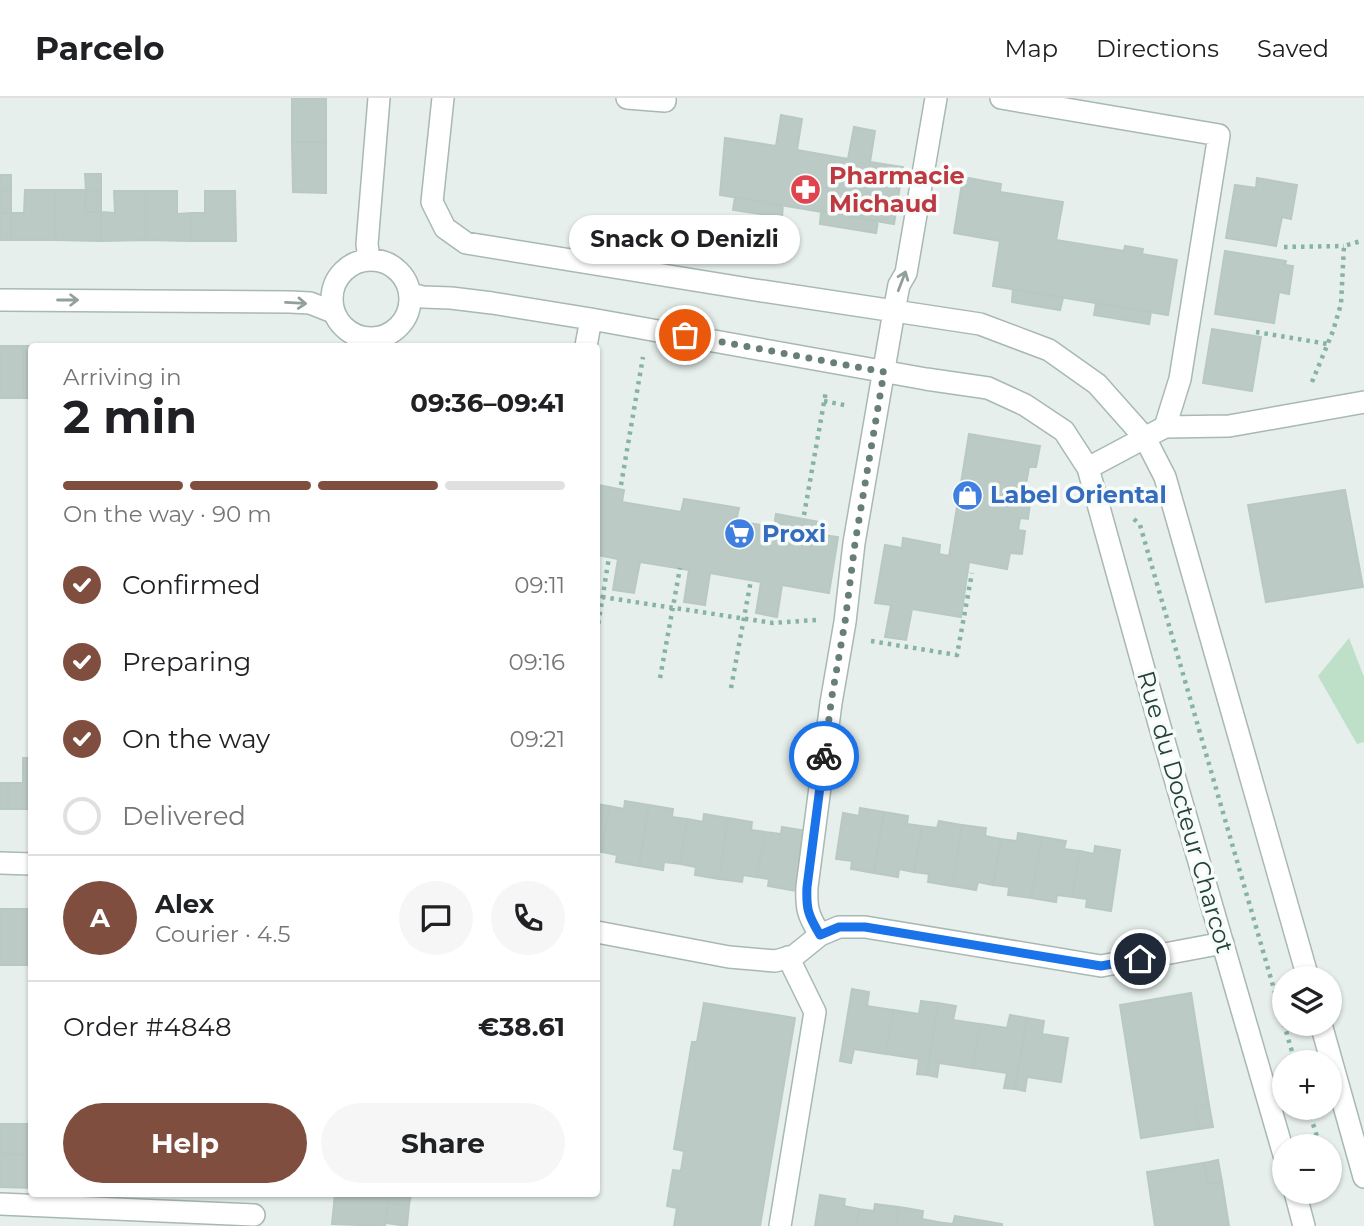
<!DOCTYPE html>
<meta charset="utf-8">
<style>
:root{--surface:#fff;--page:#f6f6f6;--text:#202124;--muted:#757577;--line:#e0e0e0;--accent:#7f4e3f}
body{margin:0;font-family:Montserrat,sans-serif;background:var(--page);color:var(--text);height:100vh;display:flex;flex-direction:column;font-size:26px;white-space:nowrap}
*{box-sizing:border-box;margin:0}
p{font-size:23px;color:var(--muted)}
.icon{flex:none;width:38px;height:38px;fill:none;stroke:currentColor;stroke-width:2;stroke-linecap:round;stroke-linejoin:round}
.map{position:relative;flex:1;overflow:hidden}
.side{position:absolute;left:28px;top:245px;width:572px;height:854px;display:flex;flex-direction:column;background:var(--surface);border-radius:7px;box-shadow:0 2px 5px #0004}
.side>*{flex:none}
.controls{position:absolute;left:1272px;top:868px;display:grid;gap:14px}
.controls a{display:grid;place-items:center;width:70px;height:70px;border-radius:50%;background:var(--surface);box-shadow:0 2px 5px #0004;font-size:35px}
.pin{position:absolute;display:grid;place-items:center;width:60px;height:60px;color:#fff;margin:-30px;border:4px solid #fff;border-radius:50%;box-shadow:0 2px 7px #0007}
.courier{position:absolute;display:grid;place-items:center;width:70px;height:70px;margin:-35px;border:5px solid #1a73e8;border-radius:50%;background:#fff;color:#222;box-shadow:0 2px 9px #0007}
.bubble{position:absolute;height:49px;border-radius:24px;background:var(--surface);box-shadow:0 2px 5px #0004;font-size:23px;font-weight:700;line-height:49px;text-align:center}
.summary em{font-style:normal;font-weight:700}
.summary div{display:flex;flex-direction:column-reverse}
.summary{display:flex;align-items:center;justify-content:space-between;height:119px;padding:0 35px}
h1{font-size:46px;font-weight:700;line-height:52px}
.bar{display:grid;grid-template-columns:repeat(4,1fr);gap:10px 7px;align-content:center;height:84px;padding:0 35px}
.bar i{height:9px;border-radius:5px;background:var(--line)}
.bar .selected{background:var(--accent)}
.bar p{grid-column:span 4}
.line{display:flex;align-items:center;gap:18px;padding:0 35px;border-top:2px solid var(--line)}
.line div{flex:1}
.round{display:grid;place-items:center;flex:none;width:74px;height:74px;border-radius:37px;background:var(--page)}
ol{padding:0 35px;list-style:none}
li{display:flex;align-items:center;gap:21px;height:77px}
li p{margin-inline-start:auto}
li .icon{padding:7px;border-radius:50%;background:var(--accent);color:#fff;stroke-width:4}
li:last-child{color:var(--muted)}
li i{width:38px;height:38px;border:4px solid var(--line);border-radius:50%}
.button{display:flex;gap:14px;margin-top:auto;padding:14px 35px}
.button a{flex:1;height:80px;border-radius:42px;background:var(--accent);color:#fff;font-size:28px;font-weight:700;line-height:80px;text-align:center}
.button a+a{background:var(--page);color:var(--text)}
header{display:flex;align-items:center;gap:42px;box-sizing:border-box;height:98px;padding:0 35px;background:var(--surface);border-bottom:2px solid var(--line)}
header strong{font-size:33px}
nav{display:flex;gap:38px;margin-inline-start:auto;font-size:24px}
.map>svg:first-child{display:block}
.green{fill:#bfe0c8}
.building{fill:#bbcac4;stroke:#b8c9c2;stroke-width:2}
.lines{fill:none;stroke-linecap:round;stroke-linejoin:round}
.minor-casing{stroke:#a8b8b2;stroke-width:24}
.path{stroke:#86b3a5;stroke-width:4.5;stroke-dasharray:3.5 5;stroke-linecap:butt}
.minor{stroke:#fff;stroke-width:21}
.oneway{stroke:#92a09c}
.done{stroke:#687f78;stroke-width:7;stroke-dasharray:0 12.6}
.route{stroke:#1a73e8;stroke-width:9}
.labels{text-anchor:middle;stroke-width:7;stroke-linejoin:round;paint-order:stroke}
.health-label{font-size:24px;font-weight:bold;fill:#be3a42;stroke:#f7fbf9;text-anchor:start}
.shop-label{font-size:24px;font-weight:bold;fill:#366cbe;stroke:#f7fbf9;text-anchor:start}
.street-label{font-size:24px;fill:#24423a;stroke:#f7fbf9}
</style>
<header>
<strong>Parcelo</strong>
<nav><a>Map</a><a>Directions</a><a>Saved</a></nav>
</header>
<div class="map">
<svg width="1364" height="1128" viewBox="0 0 1364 1128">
<rect width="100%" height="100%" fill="#e6efeb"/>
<path class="green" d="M1349,540L1364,579V644L1357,646L1318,578Z"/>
<path class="building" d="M292,0H326V44H292Z
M781,17L802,21L797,52L848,61L854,29L875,33L870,64L903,69L894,126L720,97L725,40L776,48Z
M292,44H326V95L293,94Z
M85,76H101V93L86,92Z
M0,77H11V92H0Z
M963,79L1001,86L1000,94L1063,104L1056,142L1124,153L1125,148L1143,151L1142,156L1177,162L1168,217L993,188L1000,143L954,135Z
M1257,80L1297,87L1291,121L1282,119L1276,148L1226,140L1235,87L1256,90Z
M0,92H11V115H0Z
M25,92H55L56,142H11V115H24Z
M55,92H86L85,114H101V143L56,142Z
M86,92L101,93V114H85Z
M114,93H146V142L101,143V114L115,115Z
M146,93H177V116L191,115V143L146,142Z
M205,93H235L236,143H191V115H205Z
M735,99L783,107L782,119L733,112Z
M821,113L878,123L876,135L820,126Z
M0,115H11V142H0Z
M1225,153L1286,163L1285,167L1293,168L1289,196L1279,194L1274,225L1215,216Z
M1013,191L1063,200L1060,212L1012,204Z
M1096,205L1151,214L1149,226L1094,217Z
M1212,231L1261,239L1252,293L1203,285Z
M0,248H23V300H0Z
M23,248H67H32V300H23Z
M969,336L1040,348L1036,369H1029L1026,386L1021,385L1020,395L1031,397L1028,421L1020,420L1018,432L1025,433L1022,456L1010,455L1007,471L969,464L961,519L912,511L906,542L885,539L891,507L875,505L885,447L902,450L903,440L940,447L939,456L949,458Z
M598,387L624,392L622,404L681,414L684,401L739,410L736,423L774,429L776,416L825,425L823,437L838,439L829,495L782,487L777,519L756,515L761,484L710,475L705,507L684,504L689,472L640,464L634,495L613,492L618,461L597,457Z
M1345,392L1363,489L1266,504L1248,407Z
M23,660H32V711H8V685H23Z
M0,685H8V711H0Z
M625,703L649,707L639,768L616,764L617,757L602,754L609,708L624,711Z
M597,706L609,708L602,754L597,753Z
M649,707L673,711L672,719L687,721L680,766L664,764L663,772L639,768Z
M860,710L884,714L874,775L851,771L852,763L836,761L843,715L859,718Z
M884,714L908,718L907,726L922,728L914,774L899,771L898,779L874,775Z
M704,716L728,720L719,781L695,777L696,769L680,766L687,721L703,724Z
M728,720L752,724L751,732L766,734L756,779L743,777L742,784L719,781Z
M939,723L962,727L952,788L928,784L929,776L914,774L922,728L937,730Z
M962,727L986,730L985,738L1001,741L993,787L978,784L976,792L952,788Z
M782,729L807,733L797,793L768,788L769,781L756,779L766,734L781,736Z
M1018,735L1042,739L1031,800L1008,797L1009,789L993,787L1001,741L1017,743Z
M1042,739L1066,743L1064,751L1080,753L1072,799L1057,797L1056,804L1031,800Z
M1095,748L1120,752L1111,813L1086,809L1087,801L1072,799L1080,753L1094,756Z
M0,811H32V867H0Z
M852,891L869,894L867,908L893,912L886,956L854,951L851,965L840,963Z
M1191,895L1209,1007L1195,1009L1199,1031L1141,1040L1120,907Z
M921,903L938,905L927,977L917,976L919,961L886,956L893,912L919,916Z
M704,905L795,920L760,1128H674L677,1110L667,1108L673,1072L681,1073L684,1053L674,1051L692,944H697Z
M938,905L956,908L953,922L980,926L973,970L939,965L937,979L927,977Z
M1010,917L1027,920L1015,991L1004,990L1007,975L973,970L980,926L1007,930Z
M1027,920L1044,923L1042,936L1068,940L1061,984L1027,979L1025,993L1015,991Z
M1209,1007L1213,1029L1199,1031L1195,1009Z
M0,1026H32V1057L0,1056Z
M0,1056L32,1057V1090L0,1089Z
M1218,1062L1222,1084L1208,1086L1204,1065Z
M1204,1065L1208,1086L1222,1084L1229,1128H1155L1147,1074Z
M335,1096H389L385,1128L332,1126Z
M389,1096H411L409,1107L388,1106Z
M820,1097L845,1101L844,1108L859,1111L856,1128H815Z
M388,1106L409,1107L407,1128L386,1125Z
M875,1106L899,1109L896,1128H856L859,1111L874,1113Z
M899,1109L923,1113L922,1121L938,1124L937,1128H896Z
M955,1118L979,1122L978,1128H937L938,1124L953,1126Z
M979,1122L1002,1126V1128H978Z"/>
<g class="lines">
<defs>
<path id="minor" d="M443,0L432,104L445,130L466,145L749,191L980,226L1049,252L1097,286L1145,340L1165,379L1308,880
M627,0L665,3V0
M1001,0L1219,37L1180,281L1165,329
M369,161L367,146L379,0
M332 201a39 39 0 1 1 78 0a39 39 0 1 1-78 0Z
M410,196L423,199L451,200L492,205L591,221L926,281L988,290L1025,307L1064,333L1088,370L1160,629L1284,1057
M0,202L290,204L310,205L333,214
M586,248L591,221
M1088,370L1165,329L1229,328L1364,304
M0,765L32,766
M597,834L729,859L775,863L794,858L820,837L839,829H865L1101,868L1223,845
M820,837C808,817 806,811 807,789L831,605L845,524L854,445L894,213L899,187L906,175L936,0
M1321,926L1364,1079
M1295,1094L1304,1128
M0,1106L254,1117
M780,1128L815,914L788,859"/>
</defs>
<use href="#minor" class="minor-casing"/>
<path class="path" d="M1284,149L1344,148
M1256,234L1328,246
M1312,284L1333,233L1341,206L1344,148L1361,143
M824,303L849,308
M621,387L643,259
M804,417L826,293
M1134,421L1140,427L1295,964
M602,499L773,525L816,522
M597,534L609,459
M871,543L957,557L972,475
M660,580L680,470
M731,590L751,482
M1308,1010L1320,1048
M1330,1084L1331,1088"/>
<use href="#minor" class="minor"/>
</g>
<defs><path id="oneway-shaft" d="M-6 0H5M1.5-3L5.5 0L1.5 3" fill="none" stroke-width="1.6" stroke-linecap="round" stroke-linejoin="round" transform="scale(1.75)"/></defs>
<g class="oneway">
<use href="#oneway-shaft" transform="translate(902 183) rotate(-69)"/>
<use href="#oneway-shaft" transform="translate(68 202)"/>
<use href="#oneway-shaft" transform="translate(296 205) rotate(3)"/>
</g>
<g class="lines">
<path class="done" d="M685,237L884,274L855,445L845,524L832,598L824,658"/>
<path class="route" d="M824,658L807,789C806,811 808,817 820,837L839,829H865L1101,868L1140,861"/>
</g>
<defs>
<symbol id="pharmacy-disc" viewBox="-11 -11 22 22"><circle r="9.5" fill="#e0444e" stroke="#f7fbf9"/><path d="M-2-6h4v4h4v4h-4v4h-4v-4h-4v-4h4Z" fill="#fff"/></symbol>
<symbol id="shop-disc" viewBox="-11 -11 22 22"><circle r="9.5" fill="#3f7fe0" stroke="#f7fbf9"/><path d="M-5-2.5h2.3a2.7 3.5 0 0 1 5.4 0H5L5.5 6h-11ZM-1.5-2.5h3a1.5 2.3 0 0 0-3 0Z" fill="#fff"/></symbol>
<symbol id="supermarket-disc" viewBox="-11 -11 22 22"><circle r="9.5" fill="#3f7fe0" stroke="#f7fbf9"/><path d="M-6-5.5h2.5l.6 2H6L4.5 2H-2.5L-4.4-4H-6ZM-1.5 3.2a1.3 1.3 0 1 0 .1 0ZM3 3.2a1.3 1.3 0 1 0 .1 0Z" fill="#fff"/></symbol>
</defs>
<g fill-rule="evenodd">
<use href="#pharmacy-disc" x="788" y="74" width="35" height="35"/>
<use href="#shop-disc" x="950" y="380" width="35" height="35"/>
<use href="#supermarket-disc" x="722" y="418" width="35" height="35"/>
</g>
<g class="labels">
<g class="health-label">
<text x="829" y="86">Pharmacie<tspan x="829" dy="28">Michaud</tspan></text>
</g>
<g class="shop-label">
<text x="990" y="405">Label Oriental</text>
<text x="762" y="444">Proxi</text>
</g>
<g class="street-label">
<text transform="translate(1185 714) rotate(74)" y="8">Rue du Docteur Charcot</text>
</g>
</g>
</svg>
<div class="controls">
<a><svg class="icon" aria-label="layers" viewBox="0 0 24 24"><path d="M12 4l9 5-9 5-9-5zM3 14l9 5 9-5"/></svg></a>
<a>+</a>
<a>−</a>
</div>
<div class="pin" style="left:685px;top:237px;background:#ea580c"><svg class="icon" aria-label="bag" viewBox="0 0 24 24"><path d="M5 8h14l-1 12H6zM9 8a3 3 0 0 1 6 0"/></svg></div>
<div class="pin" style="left:1140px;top:861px;background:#1f2937"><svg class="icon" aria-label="home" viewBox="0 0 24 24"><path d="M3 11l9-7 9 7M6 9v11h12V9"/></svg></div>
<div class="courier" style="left:824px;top:658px"><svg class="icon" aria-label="bike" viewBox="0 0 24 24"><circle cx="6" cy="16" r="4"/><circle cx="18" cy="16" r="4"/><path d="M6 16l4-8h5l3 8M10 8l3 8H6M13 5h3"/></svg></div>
<div class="bubble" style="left:569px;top:117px;width:231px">Snack O Denizli</div>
<section class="side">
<div class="summary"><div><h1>2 min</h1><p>Arriving in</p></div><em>09:36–09:41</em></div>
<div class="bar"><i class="selected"></i><i class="selected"></i><i class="selected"></i><i></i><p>On the way · 90 m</p></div>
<ol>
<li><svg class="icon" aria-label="check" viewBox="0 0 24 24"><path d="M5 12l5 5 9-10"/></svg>Confirmed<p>09:11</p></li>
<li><svg class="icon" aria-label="check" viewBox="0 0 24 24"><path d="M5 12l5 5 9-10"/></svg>Preparing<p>09:16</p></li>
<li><svg class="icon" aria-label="check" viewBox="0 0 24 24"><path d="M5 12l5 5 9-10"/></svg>On the way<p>09:21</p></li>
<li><i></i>Delivered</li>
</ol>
<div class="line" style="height:126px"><b class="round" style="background:var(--accent);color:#fff">A</b><div><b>Alex</b><p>Courier · 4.5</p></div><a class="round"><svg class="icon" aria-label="chat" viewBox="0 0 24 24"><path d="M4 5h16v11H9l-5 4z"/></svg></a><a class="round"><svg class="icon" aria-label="phone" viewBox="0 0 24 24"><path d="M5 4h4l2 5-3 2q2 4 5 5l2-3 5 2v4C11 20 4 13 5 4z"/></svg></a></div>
<div class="line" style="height:91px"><div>Order #4848</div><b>€38.61</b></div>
<div class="button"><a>Help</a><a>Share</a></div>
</section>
</div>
